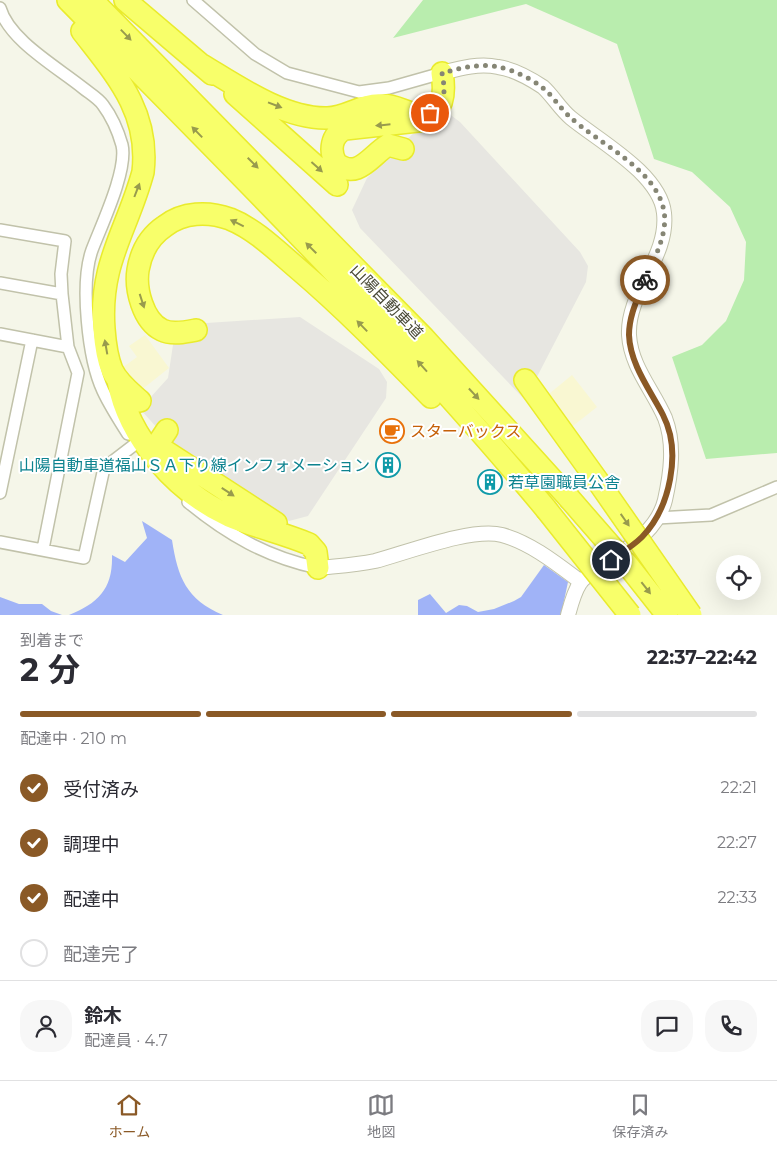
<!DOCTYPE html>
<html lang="ja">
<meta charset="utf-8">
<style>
:root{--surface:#fff;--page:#f7f7f7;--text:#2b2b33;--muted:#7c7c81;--line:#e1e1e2;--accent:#8a5926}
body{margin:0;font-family:Montserrat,"Noto Sans JP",sans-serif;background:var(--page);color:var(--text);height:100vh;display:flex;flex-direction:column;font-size:19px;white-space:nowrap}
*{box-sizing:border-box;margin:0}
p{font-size:16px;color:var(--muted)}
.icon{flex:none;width:28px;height:28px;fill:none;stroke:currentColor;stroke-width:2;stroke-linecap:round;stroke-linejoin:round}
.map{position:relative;height:615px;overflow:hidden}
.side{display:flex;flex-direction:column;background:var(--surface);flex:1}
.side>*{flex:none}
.buttons{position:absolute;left:716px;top:555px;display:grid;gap:10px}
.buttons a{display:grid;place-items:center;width:45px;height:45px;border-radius:50%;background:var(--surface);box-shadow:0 5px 20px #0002;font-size:25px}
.pin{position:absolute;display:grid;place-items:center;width:42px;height:42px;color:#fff;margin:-21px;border:2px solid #fff;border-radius:50%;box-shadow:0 1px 5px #0007}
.courier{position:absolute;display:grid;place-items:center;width:50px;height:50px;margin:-25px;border:4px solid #8a5926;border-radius:50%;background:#fff;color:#222;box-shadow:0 1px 6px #0007}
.overview em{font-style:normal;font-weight:700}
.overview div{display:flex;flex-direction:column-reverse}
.overview{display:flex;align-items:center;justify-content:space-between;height:85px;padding:0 20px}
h1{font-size:32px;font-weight:700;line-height:38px}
.bar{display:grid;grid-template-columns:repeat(4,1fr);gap:8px 5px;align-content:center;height:60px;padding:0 20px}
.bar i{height:6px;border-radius:4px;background:var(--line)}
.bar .current{background:var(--accent)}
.bar p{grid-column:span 4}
.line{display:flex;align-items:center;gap:12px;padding:0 20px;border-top:1px solid var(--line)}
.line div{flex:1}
.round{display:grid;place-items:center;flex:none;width:52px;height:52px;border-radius:20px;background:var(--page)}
ol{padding:0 20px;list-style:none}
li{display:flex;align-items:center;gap:15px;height:55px}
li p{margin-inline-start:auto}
li .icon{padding:5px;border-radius:50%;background:var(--accent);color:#fff;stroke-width:4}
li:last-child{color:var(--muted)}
li i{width:28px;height:28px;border:2px solid var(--line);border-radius:50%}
.menu{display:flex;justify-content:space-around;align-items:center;height:70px;border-top:1px solid var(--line);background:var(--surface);font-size:14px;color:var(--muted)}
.menu a{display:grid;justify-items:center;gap:2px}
.menu .current{color:var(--accent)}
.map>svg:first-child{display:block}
.commercial{fill:#f9f7d2}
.green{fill:#b9edae}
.parking{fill:#e7e6e1}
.water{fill:#a0b3f7}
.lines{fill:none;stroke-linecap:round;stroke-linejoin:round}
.minor-casing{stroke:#c1c2aa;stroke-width:14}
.tertiary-casing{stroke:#c1c2aa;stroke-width:16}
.motorway-casing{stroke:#e9eb2d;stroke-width:24}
.minor{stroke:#fff;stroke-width:11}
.tertiary{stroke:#fff;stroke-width:14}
.motorway{stroke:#f8ff6a;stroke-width:21}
.motorway-bridge-casing{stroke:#e9eb2d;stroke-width:24;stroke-linecap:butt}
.motorway-bridge{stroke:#f8ff6a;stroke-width:21}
.oneway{fill:#989b4d}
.done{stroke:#868675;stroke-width:5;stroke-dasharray:0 9}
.route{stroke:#8a5926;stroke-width:6}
.labels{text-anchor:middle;stroke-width:4;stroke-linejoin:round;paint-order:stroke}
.street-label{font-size:16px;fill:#4a4a36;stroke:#fff}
.food-label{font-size:16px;fill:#c56008;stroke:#fff;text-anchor:start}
.culture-label{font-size:16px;fill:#0d838f;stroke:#fff;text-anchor:end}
</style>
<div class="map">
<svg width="777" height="615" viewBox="0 0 777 615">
<rect width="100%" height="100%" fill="#f5f6e9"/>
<path class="commercial" d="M145,335L169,368L140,391L122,368L137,357L129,346Z
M572,375L597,407L569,429L544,398Z"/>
<path class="green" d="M423,0H777V453L706,459L672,357L702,345L726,321L744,280L746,242L730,207L692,172L654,159L617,44L526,4L393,38Z"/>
<path class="parking" d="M448,113L460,122L580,252L588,266L586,282L525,400L360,228L352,210L367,178L421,126L436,121Z
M300,317L379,369L387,382L386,398L308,516L289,521L179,452L140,409L168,378L176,325Z"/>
<path class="water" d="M142,521L172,540C178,578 186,599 223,615H69C99,603 113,588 112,555L125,562L147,538Z
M544,565L568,582L561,615H418V600L430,594L446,613L459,605L467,606L478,612L494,609L514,601L521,597Z
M0,597L19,604H42L51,611L62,615H0Z"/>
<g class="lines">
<defs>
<path id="minor" d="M193,0L255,54L287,73L359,92L389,88L442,73
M0,8C9,40 57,67 83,88C89,93 98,98 103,105C112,117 118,131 122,145C128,170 101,226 92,250C80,283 88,359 103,391C110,406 119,420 128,434
M0,230L65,241L61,274L62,294
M0,283L62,294L68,347
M0,334L68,347L78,373L43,549
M0,493L32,340
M188,502C228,535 267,557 318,568
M657,518L711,515L777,487
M0,542L84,558L104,468L134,445"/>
<path id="tertiary" d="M442,73C461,68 479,63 498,67C513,69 531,79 543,87C553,96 560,109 571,118C599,141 660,174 664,213C669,257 627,292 629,335C631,367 653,390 665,418C675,444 671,473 665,500C657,533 623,551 598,569C592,573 584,577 580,583C574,592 571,604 568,615
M318,568C337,566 356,565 375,561C406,553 472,527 502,535C531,543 557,564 581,582"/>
<path id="motorway" d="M68,0C231,166 397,329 546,509
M92,0L424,338L569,498
M125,0L212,74
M82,31C116,75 150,112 143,172C127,231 99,263 104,329C105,343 107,358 112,370C118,383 130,392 140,401
M202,65C237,86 284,119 327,118C347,118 363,103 382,105C396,105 406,113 419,115C445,118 445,91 442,73
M235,94L337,185
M403,149L388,145C371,155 358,181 336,163C329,151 331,135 345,129L427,120
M196,330C186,332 172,335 162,330C143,321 135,289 138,270C141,252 150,236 165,226C183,212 208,211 230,219C255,229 276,250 297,268C344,308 387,352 431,397
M525,380L597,480
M118,381C128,438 177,492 229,516C255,527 283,533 309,544L316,552L318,568
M167,430L159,442L162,449L276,523"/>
</defs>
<use href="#minor" class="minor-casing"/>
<use href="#tertiary" class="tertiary-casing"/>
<use href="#motorway" class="motorway-casing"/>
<use href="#minor" class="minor"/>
<use href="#tertiary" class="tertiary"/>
<use href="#motorway" class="motorway"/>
<defs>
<path id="motorway-bridge" d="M597,480L691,615
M569,498L630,568L667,615
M546,509L630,615"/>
</defs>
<use href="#motorway-bridge" class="motorway-bridge-casing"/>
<use href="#motorway-bridge" class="motorway-bridge"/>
</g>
<defs><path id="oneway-solid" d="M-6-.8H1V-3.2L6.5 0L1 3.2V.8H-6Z" transform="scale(1.25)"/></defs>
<g class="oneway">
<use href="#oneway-solid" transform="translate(126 35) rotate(46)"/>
<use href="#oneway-solid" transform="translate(275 105) rotate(21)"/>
<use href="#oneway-solid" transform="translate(383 125) rotate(174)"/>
<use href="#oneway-solid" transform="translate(197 132) rotate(-134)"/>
<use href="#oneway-solid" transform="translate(253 163) rotate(45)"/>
<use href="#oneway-solid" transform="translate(317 167) rotate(42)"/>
<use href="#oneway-solid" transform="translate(137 190) rotate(-69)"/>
<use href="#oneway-solid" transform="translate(237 223) rotate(-154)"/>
<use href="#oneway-solid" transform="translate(311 248) rotate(-135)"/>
<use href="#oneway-solid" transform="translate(142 301) rotate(72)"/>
<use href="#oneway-solid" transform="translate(362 326) rotate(-134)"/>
<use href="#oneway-solid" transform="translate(106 347) rotate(-100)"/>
<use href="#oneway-solid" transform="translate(422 366) rotate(-132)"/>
<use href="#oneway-solid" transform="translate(474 394) rotate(47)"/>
<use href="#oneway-solid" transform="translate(228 492) rotate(33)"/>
<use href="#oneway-solid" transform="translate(625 520) rotate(55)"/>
<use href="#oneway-solid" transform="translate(646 588) rotate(52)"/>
</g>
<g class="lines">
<path class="done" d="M430,113C447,105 445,89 442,73C461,68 479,63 499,67C513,70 532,79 543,88C553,96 560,108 569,116C598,144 656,168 664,211C668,234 654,259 645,280"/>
<path class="route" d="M611,560C621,553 633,546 642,537C670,508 682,452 663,415C650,390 630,364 629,335C629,315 638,298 645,280"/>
</g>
<defs>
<symbol id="cafe-ring" viewBox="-11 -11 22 22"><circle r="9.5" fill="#fff" stroke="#e8710a" stroke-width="1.5"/><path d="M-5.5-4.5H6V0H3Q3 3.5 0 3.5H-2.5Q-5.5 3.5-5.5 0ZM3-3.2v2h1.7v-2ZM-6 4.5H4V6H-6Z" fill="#e8710a"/></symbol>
<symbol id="building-ring" viewBox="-11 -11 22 22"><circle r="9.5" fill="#fff" stroke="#0f9aa8" stroke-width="1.5"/><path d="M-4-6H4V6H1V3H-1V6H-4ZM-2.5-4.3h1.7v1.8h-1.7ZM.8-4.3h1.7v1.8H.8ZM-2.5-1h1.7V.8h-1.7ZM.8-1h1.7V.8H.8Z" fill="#0f9aa8"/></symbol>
</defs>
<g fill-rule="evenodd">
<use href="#cafe-ring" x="378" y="417" width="28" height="28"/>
<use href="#building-ring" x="374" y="451" width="28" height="28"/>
<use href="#building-ring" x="476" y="468" width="28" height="28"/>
</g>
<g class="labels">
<g class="street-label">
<text transform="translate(387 301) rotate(46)" y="6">山陽自動車道</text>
</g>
<g class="food-label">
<text x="410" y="437">スターバックス</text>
</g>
<g class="culture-label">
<text x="370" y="471">山陽自動車道福山ＳＡ下り線インフォメーション</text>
<text x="508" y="488" text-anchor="start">若草園職員公舎</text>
</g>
</g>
</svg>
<div class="buttons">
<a><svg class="icon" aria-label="locate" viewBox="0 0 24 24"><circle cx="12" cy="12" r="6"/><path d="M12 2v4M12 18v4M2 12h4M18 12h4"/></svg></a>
</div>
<div class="pin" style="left:430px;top:113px;background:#ea580c"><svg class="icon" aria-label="bag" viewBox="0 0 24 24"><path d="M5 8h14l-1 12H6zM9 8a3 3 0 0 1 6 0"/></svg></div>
<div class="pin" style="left:611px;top:560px;background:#1f2937"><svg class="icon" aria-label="home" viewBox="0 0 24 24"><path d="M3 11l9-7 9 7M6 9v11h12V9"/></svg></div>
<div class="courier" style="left:645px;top:280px"><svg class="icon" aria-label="bike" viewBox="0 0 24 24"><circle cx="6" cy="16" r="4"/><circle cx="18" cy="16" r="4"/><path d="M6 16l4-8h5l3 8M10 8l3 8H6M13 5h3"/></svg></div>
</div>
<section class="side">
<div class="overview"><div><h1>2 分</h1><p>到着まで</p></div><em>22:37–22:42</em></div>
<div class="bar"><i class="current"></i><i class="current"></i><i class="current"></i><i></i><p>配達中 · 210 m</p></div>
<ol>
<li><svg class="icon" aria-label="check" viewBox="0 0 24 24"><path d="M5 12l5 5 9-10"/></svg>受付済み<p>22:21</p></li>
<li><svg class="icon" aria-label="check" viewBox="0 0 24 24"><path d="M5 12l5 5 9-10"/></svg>調理中<p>22:27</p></li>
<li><svg class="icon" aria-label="check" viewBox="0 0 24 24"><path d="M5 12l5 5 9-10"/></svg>配達中<p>22:33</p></li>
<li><i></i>配達完了</li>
</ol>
<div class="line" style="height:90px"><a class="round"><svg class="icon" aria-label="person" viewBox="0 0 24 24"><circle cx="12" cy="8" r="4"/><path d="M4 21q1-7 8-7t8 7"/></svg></a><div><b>鈴木</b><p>配達員 · 4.7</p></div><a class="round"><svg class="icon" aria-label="chat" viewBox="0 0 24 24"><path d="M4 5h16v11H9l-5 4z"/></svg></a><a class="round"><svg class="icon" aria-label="phone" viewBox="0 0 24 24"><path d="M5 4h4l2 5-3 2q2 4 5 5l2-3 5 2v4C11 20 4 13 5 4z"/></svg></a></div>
</section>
<nav class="menu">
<a class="current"><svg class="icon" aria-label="home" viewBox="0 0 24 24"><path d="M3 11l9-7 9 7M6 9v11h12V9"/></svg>ホーム</a>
<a><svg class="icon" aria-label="map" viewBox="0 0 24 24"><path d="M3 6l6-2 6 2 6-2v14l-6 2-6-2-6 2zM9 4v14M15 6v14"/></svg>地図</a>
<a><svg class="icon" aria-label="saved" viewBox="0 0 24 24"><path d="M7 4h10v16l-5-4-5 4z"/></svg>保存済み</a>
</nav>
